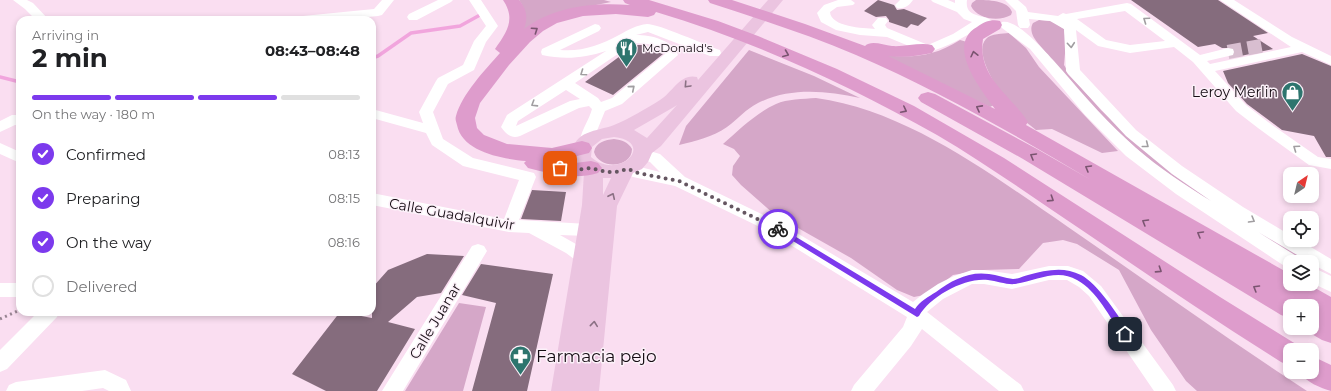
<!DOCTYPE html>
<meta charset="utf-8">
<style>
:root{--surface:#fff;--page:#f6f6f6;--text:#202124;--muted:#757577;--line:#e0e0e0;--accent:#7c3aed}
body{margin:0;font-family:Montserrat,sans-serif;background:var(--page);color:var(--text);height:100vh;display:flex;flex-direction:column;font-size:15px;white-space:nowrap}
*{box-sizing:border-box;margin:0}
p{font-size:13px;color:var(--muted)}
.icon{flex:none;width:22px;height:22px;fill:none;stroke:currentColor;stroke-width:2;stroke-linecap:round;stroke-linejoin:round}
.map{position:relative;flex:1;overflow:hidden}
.drawer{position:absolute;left:16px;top:16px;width:360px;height:300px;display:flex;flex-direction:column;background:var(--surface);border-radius:12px;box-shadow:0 2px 6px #0003}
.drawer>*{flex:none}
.needle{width:26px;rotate:35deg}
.fabs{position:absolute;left:1283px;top:167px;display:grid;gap:8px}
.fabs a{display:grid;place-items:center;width:36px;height:36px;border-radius:8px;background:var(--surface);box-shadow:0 2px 6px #0003;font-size:20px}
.pin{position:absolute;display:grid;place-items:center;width:34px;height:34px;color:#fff;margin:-17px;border-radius:8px;box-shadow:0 2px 6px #0006}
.courier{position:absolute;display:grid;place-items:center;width:40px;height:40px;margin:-20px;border:3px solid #7c3aed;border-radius:50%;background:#fff;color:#222;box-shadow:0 1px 5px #0007}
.head em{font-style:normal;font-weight:700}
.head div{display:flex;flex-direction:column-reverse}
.head{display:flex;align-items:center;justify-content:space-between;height:68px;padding:0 16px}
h1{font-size:26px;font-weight:700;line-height:30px}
.bar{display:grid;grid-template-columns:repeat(4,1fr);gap:6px 4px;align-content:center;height:48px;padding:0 16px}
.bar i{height:5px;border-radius:3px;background:var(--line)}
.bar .active{background:var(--accent)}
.bar p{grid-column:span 4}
ol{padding:0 16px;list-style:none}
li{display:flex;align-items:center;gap:12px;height:44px}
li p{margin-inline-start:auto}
li .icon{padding:4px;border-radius:50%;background:var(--accent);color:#fff;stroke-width:4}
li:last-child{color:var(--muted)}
li i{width:22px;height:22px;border:2px solid var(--line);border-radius:50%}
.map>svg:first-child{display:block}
.green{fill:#d5a7c8}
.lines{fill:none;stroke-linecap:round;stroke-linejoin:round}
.stream{stroke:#f1a5dd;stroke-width:3.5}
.building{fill:#856c7d}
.minor-tunnel{stroke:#d8bed0;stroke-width:14;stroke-dasharray:14 6;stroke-linecap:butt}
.path{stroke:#978391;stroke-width:3;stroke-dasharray:2 3.5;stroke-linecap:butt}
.minor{fill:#fff;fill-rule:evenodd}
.major{fill:#ebc4e0;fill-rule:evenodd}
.highway{fill:#de9ccc;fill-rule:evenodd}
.oneway{stroke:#a19ea1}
.oneway2{stroke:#7a5470}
.oneway3{stroke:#8b7184}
.route{fill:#7c3aed}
.done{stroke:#655661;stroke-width:4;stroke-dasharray:0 7.2}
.labels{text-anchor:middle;stroke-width:3;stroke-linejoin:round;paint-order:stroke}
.far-poi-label{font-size:12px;fill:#150c13;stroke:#fcf1f9;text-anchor:start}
.poi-label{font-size:14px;fill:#150c13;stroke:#fcf1f9;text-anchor:end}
.street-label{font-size:14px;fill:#150c13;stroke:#fcf1f9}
.near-poi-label{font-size:17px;fill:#150c13;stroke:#fcf1f9;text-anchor:start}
</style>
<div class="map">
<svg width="1331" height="391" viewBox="0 0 1331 391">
<rect width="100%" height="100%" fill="#fadef1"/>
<path class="green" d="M519,0H604L611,2L596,5L522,31C524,19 527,10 519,0Z
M976,0C988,0 1008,0 1012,12L1011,15C999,22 977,19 971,6L972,3Z
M1039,20L1052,21L1064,29L1066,42L1064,65L1071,76L1101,110L1122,130L1311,262H1301L1160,168C1113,132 1075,88 1037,42C1033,37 1029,30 1033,23Z
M1009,33L1026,48L1039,67L1118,151L1102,153L1052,129L1036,130C1030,125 1023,120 1017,114C1006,102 971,55 986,39C991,33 1003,34 1009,33Z
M960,40L967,42L994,105L990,107L882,55C913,58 933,57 960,40Z
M749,50L814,76L860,98C826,91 791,87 758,103C746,109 738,119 727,127C713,137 695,141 679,145L686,126Z
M816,98C909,111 992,175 1068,227C1148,282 1226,338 1307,391H1197L1186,381L1151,330L1119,270L1077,244L1063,240L1043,243L1019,269L983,270L953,275L929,294L914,297L897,290L851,258L775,215L741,185L732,175L733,166L740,156L734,149L723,144C739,130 756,113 776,104C787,99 803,99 816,98Z
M614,139C622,140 628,142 632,149C632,168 599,170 594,152C596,142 605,140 614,139Z
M459,303L486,307L463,391H405Z"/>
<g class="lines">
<path class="stream" d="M372,58L378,56L411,33L460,26L480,15
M0,77L20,82"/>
</g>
<path class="building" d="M878,0L894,5L897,10L904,9L927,18L918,26L911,24L907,28L889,22V20L886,16L876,17L864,11Z
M1131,0H1218L1268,33L1253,36L1273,49L1236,57L1234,56L1235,52L1233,48H1222L1215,44L1198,47Z
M635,45H642L663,54L613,95L585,82Z
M1302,54L1331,66V157H1326L1314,136L1282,130L1247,104L1228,83L1223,71Z
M532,190L566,192L561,221L521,219Z
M427,254L464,256L441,293L417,297L388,322L415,329L377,391H326L292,374L340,312L372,318V288L388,270Z
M481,264L553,274L527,391H472L496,303L462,295Z"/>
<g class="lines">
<path class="minor-tunnel" d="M1228,52L1266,45"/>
<path class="path" d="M0,319L20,310"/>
<path class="minor" d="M13,0H27L33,3L49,20H36L25,9Z
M382,0H394L382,15L378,16L337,20H297L299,17L303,16L374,9Z
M438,0H453L451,2L417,20H409L407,17L409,14Z
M469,0H481L498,26L486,42L474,70L448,84L433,112L443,139L473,158L534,173L536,177L519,220L588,224L594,226L596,230L594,234L588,236L560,235L590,252L593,257L590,262L584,264L578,262L566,253L529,233L509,232L372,205V193L504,219L519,180L463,166L432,145L426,133L372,118V109L423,123L419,112L436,81L438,78L463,65L474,41L486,26Z
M838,0H851L855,3L853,5L837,7L830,12C831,27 863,28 875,29L872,25L878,18H886L888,21L885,25L887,28L928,45L953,34L972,22L964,19L957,12L933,2L931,0H948L955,3V0H967C964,20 987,13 994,23L992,26H983C964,37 948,47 926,53L887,37L860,35L836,30L821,22L817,13L824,5Z
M900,0H913C909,6 904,9 897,8L895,5Z
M1005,0H1018L1026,7L1028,12L1058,16L1063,13L1066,14L1127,3L1131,4L1200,55L1228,48L1233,49L1234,52L1233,55L1207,61L1210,64L1291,47L1220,0H1234L1292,37L1331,56V65L1302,52L1215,71L1246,105L1268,122L1318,157L1331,159V169L1309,165L1258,128L1236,111L1193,62L1174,47L1130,53L1098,46L1076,30L1080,70L1136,130L1182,166L1243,207L1290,235V240H1299L1331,259V274L1312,264V262H1309L1258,232L1298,257L1301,262H1290V268L1286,267L1176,194L1126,156L1085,115L1030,49L1002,28L1000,25L1002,22C1018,18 1051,58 1062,70C1085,97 1109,124 1136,148C1159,168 1185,185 1211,201L1172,174L1126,136L1068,74L1066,71L1064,29L1050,21L1029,19L1030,25L1028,28H1020L1018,25L1016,11ZM1125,11L1165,41L1130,45L1106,40L1077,19Z
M595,24L599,25L601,28L599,31L560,50C582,52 600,45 619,35C628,30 637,25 647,24C659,24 705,45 720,50L721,53L720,56H710L648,32L636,35C651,35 673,40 678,55L622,104L605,111L592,143L587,145L582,143L580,140C582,129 589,120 592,109L589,106L579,108L520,136C511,139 506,134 501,127L507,115L606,51C584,58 565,60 542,55L541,52L542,49ZM634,43L648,44L664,51L665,54L612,98L601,102L598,98L575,83ZM566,90L580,99L570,101L516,126L518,121Z
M12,115H20V125H15L0,132V121Z
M0,143L20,152V163L0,154Z
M643,149L660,154L685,177L780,223L913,302L923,294L938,284L954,276L972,270H984L1012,274L1049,266H1068L1083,271L1101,286L1173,385L1176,391H1154L1089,296L1079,287L1067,280H1049L1012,289L984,284H972L943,299L927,312L1021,385L1024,391H999L922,329L911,346L874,391H851L854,385L903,327L907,317L768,231L675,186L633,177L623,173L620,169L623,165L628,164L660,172L650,162L638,158L635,154L638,150Z
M478,244L484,246L487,251L403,391H382L472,246Z
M1312,267L1331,276V292L1312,283Z
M0,283H20V297H0Z
M38,312H59L57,317L7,369L0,372V350Z
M105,370L126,380L131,391H109L103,388L82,391H6L9,385L16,382Z"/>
<path class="major" d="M768,0H783L661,146L652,153L648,162L642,169L633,173L617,206L599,391H551L582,205L584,172L573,159C570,130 596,132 614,125C629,119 647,108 660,100C673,92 680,73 697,77L698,80ZM677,105L647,138L634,130L674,107ZM614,137C657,142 619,182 591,157L592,147L602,139ZM603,178H611L603,195Z"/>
<path class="highway" d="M503,0H519C527,9 528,18 524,29C554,6 594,2 630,5L625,3L623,0H649L718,21L758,36L837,69L914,106L1004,158L1220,297L1299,346L1301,350H1290V366L1281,362C1203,313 1128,261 1052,210C1014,184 976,158 937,135C848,85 754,41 656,12L654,15L648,17L616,14L583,16L557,23L543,31L530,42L509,65L480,103L475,118L477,128L484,135L507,144L552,148L582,141L589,143L592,148L589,153L561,160L575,163L591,161L598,163L602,168L598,173C575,180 551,174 528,168L524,163L526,161C503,159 462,152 457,125C456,121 455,119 456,116C462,94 485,70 500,53L495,49C507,32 516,19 503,0Z
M708,0H732L805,24L865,46C871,40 883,45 892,46C905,47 920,42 932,45L935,49L932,53C917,56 903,58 888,56L995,109C981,90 945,45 977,27C984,22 991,19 1000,21L1002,25L1000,29L983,39C977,77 1011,95 1028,122L1026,125L1290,274V284H1308L1331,297V343L1322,340L1303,329L1312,328V306H1304L1301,304L1302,306H1290V318L1281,315L1023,159L921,102L918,98L921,94L928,92L935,94L1037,149L1091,180C1015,135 938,90 856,55C809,35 759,19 710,3Z
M1312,356L1331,365V391C1321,388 1305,382 1300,372H1312Z"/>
</g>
<defs><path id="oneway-chevron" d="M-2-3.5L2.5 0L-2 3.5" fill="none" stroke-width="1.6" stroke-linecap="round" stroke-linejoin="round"/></defs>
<g class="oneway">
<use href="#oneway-chevron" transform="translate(1146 20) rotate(-145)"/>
<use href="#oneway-chevron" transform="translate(1071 45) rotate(85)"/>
<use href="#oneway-chevron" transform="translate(583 73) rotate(145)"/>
<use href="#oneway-chevron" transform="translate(632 88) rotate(-40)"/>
<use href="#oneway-chevron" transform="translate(534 104) rotate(148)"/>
<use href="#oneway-chevron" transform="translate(1146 145) rotate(38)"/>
<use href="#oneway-chevron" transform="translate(1296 148) rotate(-145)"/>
<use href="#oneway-chevron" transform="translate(1252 220) rotate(30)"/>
</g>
<g class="oneway2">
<use href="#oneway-chevron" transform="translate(535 30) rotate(-34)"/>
<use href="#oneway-chevron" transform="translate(786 54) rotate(22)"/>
<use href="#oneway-chevron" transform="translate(974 54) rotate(-103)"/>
<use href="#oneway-chevron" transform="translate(979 108) rotate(-152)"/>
<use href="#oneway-chevron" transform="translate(904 110) rotate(27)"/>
<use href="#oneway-chevron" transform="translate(1033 156) rotate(-150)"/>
<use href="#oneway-chevron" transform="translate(1088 168) rotate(-150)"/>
<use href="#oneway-chevron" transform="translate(1051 199) rotate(33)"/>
<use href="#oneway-chevron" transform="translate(1145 222) rotate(-149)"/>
<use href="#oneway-chevron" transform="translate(1200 234) rotate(-150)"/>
<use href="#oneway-chevron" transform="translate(1159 270) rotate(33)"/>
<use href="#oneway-chevron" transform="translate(1256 288) rotate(-149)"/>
</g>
<g class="oneway3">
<use href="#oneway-chevron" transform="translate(687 85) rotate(133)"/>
<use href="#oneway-chevron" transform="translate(612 196) rotate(-65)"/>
<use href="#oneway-chevron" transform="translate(594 324) rotate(-84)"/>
</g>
<path class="route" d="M778,226L915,309C920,301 928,297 936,292C952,280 969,271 989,274C997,275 1005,278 1013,279C1018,279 1024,276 1028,275C1046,270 1064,266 1081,275C1097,283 1121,318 1129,334L1125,337L1122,336C1110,317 1097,291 1077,280C1057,268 1036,281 1015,284C1007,285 997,281 988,280C966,277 930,296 919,316L917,317L775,230L774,229Z"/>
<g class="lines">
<path class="done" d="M560,168L575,170L591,168L607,172H616L628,169L638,173L679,181L778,229"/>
</g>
<defs>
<symbol id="restaurant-pin" viewBox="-11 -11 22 30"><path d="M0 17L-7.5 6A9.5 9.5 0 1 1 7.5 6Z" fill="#2d756e" stroke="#fcf1f9"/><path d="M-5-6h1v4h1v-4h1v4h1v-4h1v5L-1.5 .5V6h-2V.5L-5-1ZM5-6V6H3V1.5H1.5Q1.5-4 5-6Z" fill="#fff"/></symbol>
<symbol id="shop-pin" viewBox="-11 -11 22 30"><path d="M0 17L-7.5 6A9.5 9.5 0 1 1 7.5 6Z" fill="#2d756e" stroke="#fcf1f9"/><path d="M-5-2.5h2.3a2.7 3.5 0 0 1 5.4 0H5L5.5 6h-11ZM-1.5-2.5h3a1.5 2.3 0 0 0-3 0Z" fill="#fff"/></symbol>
<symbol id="pharmacy-pin" viewBox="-11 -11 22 30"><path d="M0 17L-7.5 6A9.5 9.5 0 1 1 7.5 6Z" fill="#2d756e" stroke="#fcf1f9"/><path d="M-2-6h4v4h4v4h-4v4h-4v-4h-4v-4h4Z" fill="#fff"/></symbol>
</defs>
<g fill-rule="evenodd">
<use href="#restaurant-pin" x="614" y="36" width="25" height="34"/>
<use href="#shop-pin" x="1280" y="80" width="25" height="34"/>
<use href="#pharmacy-pin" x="508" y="344" width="25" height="34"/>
</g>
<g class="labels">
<g class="far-poi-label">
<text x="642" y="52">McDonald's</text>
</g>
<g class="poi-label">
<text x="1278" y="97">Leroy Merlin</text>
</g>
<g class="street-label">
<text transform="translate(452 214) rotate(10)" y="5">Calle Guadalquivir</text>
<text transform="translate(435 321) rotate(-59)" y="5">Calle Juanar</text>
</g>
<g class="near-poi-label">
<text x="536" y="362">Farmacia pejo</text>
</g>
</g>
</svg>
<div class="fabs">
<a><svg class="needle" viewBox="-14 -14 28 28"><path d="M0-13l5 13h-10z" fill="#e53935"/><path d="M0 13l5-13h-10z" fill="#757577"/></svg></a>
<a><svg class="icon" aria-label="locate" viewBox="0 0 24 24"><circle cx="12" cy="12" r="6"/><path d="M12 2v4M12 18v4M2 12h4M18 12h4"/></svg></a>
<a><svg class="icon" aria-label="layers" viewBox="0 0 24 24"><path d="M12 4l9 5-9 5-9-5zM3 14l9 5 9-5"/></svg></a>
<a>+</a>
<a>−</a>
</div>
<div class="pin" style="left:560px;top:168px;background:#ea580c"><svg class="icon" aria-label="bag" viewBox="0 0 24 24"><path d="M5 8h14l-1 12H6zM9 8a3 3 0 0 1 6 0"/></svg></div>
<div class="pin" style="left:1125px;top:334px;background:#1f2937"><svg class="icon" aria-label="home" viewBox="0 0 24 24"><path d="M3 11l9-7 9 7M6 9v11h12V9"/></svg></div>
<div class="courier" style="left:778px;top:229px"><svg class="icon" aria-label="bike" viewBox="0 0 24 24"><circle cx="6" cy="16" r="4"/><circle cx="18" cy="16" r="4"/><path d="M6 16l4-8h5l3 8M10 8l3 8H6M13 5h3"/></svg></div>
<section class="drawer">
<div class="head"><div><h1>2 min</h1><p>Arriving in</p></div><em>08:43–08:48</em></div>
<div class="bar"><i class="active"></i><i class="active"></i><i class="active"></i><i></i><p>On the way · 180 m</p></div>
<ol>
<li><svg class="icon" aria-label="check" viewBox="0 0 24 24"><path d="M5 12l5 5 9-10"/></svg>Confirmed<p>08:13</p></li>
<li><svg class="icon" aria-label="check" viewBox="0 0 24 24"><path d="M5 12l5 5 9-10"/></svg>Preparing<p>08:15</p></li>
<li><svg class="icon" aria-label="check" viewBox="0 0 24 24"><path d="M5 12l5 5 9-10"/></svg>On the way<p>08:16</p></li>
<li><i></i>Delivered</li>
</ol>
</section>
</div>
